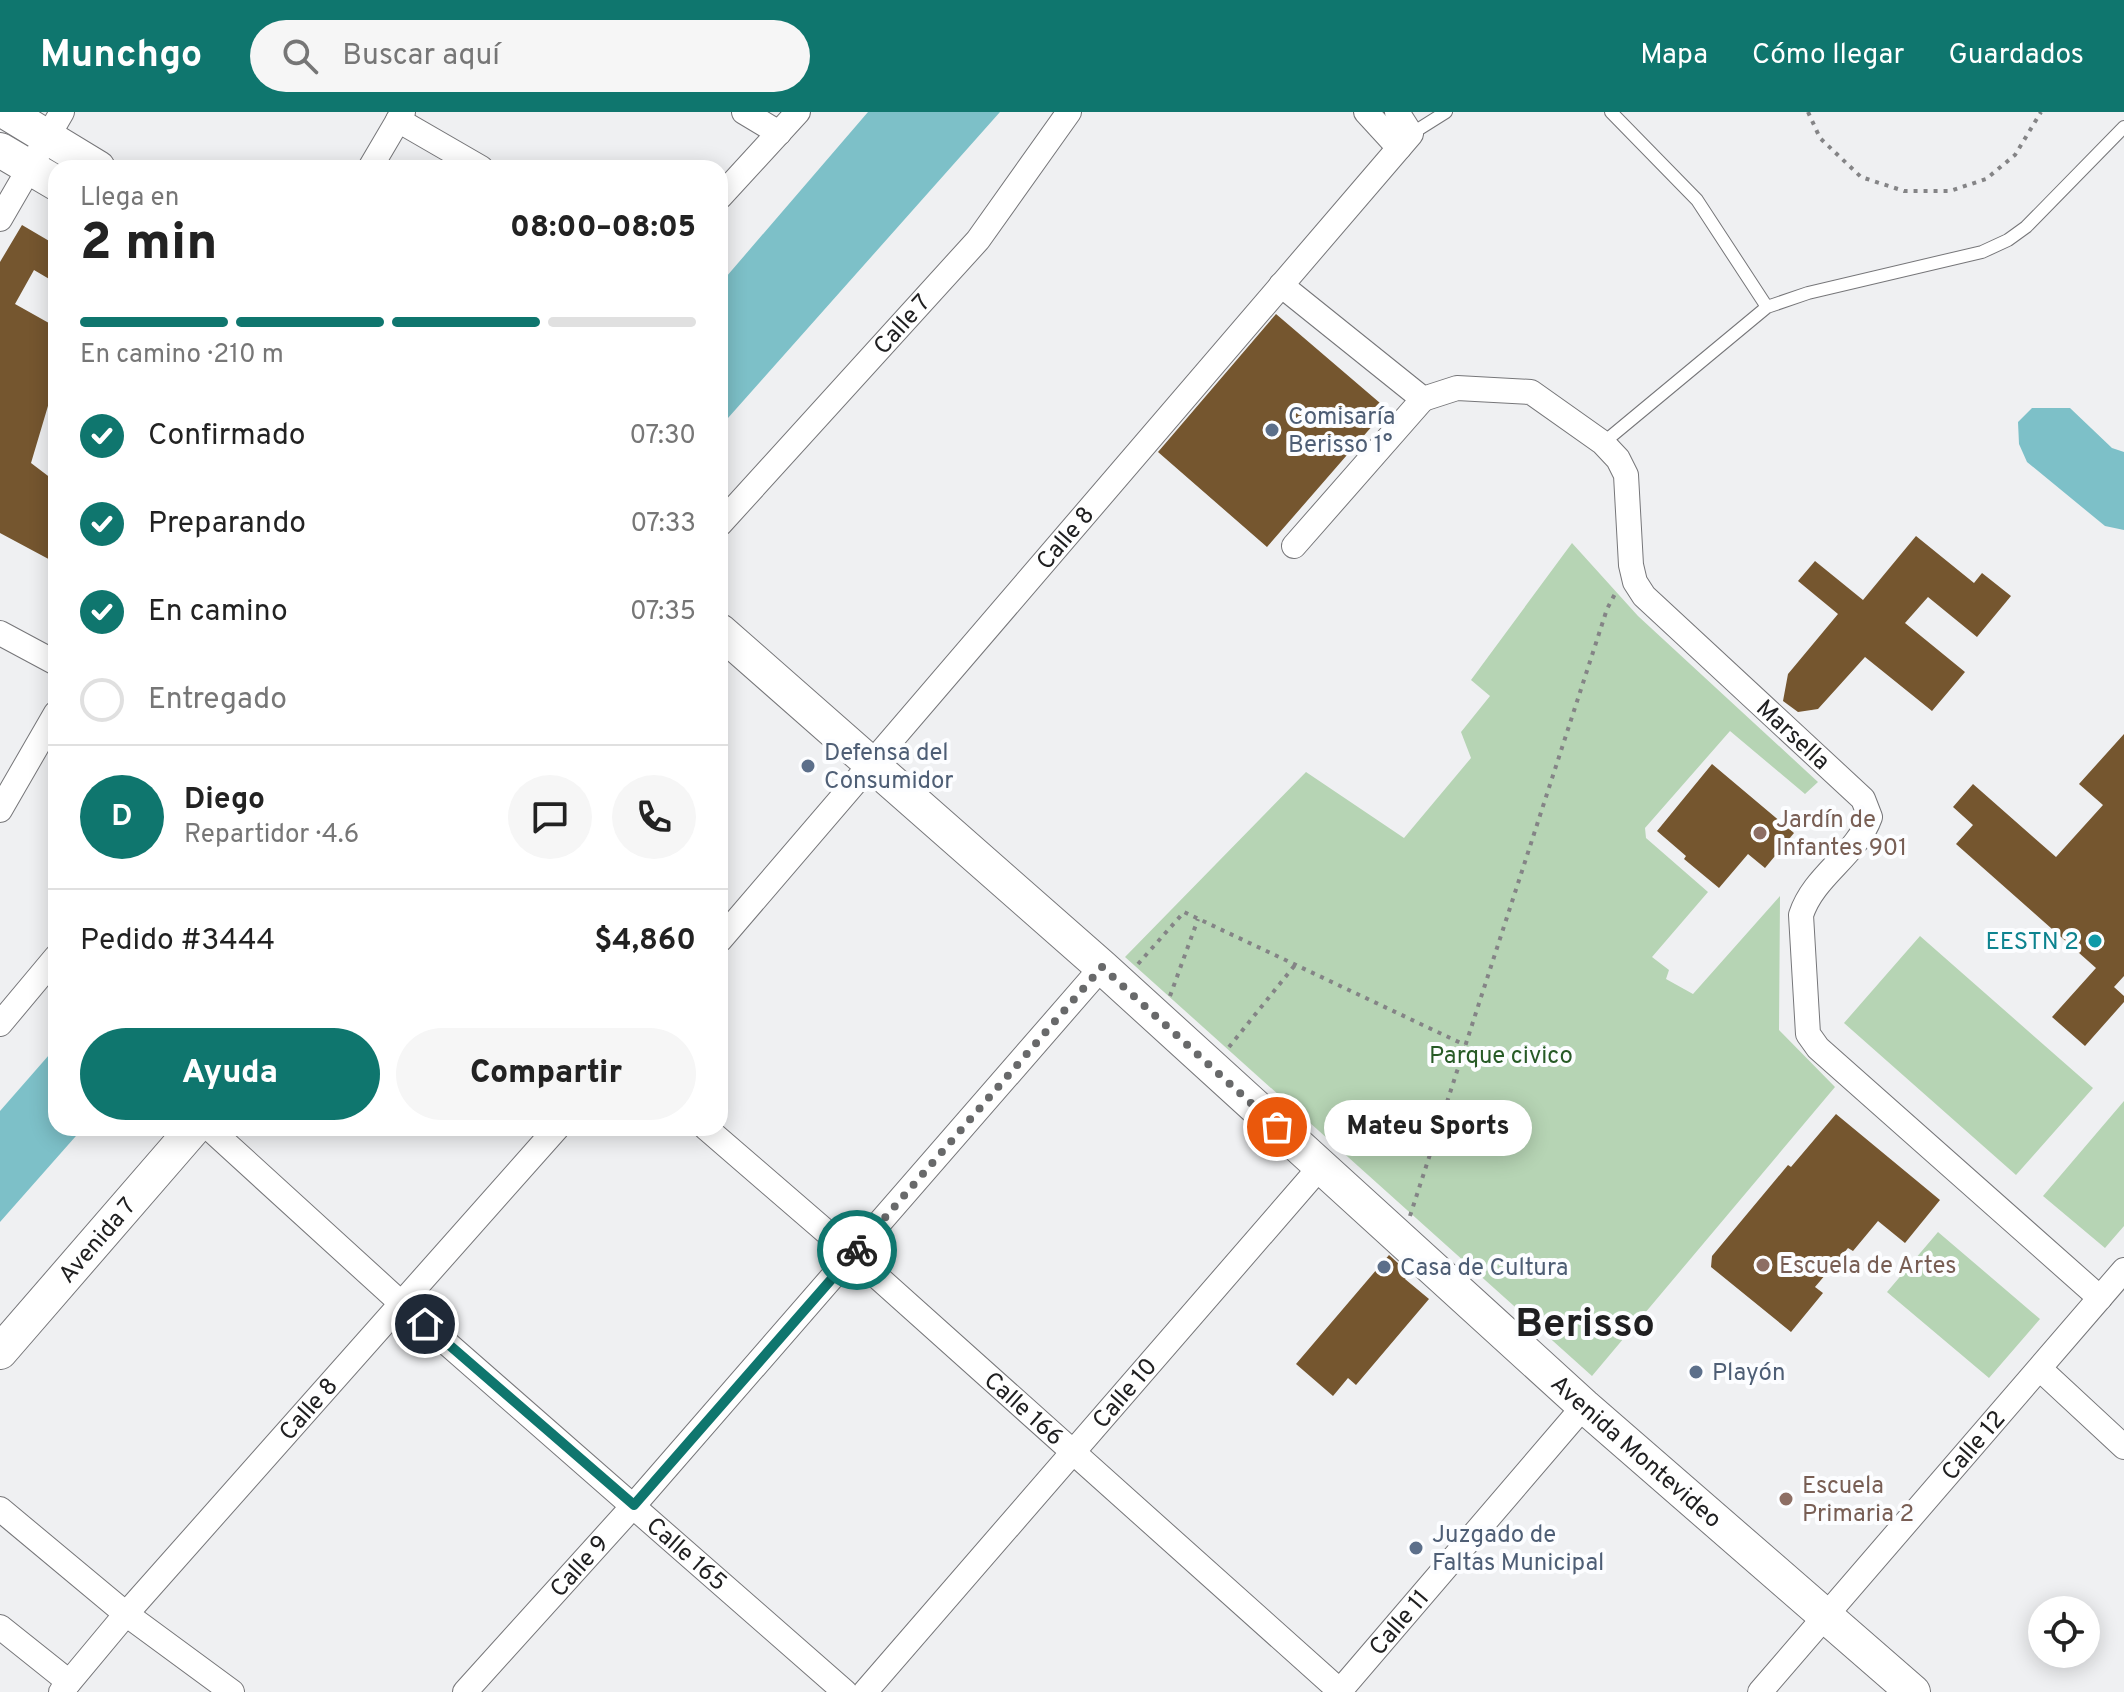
<!DOCTYPE html>
<html lang="es">
<meta charset="utf-8">
<style>
:root{--surface:#fff;--page:#f6f6f6;--text:#222;--muted:#767676;--line:#e0e0e0;--accent:#0f766e}
body{margin:0;font-family:Overpass,sans-serif;background:var(--page);color:var(--text);height:100vh;display:flex;flex-direction:column;font-size:30px;white-space:nowrap}
*{box-sizing:border-box;margin:0}
p{font-size:26px;color:var(--muted)}
.icon{flex:none;width:44px;height:44px;fill:none;stroke:currentColor;stroke-width:2;stroke-linecap:round;stroke-linejoin:round}
.map{position:relative;flex:1;overflow:hidden}
.sheet{position:absolute;left:48px;top:48px;width:680px;height:976px;display:flex;flex-direction:column;background:var(--surface);border-radius:24px;box-shadow:0 4px 20px #0003}
.sheet>*{flex:none}
.controls{position:absolute;left:2028px;top:1484px;display:grid;gap:16px}
.controls a{display:grid;place-items:center;width:72px;height:72px;border-radius:50%;background:var(--surface);box-shadow:0 4px 20px #0003;font-size:40px}
.pin{position:absolute;display:grid;place-items:center;width:68px;height:68px;color:#fff;margin:-34px;border:4px solid #fff;border-radius:50%;box-shadow:0 2px 8px #0007}
.courier{position:absolute;display:grid;place-items:center;width:80px;height:80px;margin:-40px;border:6px solid #0f766e;border-radius:50%;background:#fff;color:#222;box-shadow:0 2px 10px #0007}
.bubble{position:absolute;height:56px;border-radius:28px;background:var(--surface);box-shadow:0 4px 20px #0003;font-size:26px;font-weight:800;line-height:56px;text-align:center}
.overview em{font-style:normal;font-weight:800}
.overview div{display:flex;flex-direction:column-reverse}
.overview{display:flex;align-items:center;justify-content:space-between;height:136px;padding:0 32px}
h1{font-size:52px;font-weight:800;line-height:60px}
.bar{display:grid;grid-template-columns:repeat(4,1fr);gap:12px 8px;align-content:center;height:96px;padding:0 32px}
.bar i{height:10px;border-radius:6px;background:var(--line)}
.bar .selected{background:var(--accent)}
.bar p{grid-column:span 4}
.line{display:flex;align-items:center;gap:20px;padding:0 32px;border-top:2px solid var(--line)}
.line div{flex:1}
.round{display:grid;place-items:center;flex:none;width:84px;height:84px;border-radius:42px;background:var(--page)}
ol{padding:0 32px;list-style:none}
li{display:flex;align-items:center;gap:24px;height:88px}
li p{margin-inline-start:auto}
li .icon{padding:8px;border-radius:50%;background:var(--accent);color:#fff;stroke-width:4}
li:last-child{color:var(--muted)}
li i{width:44px;height:44px;border:4px solid var(--line);border-radius:50%}
.button{display:flex;gap:16px;margin-top:auto;padding:16px 32px}
.button a{flex:1;height:92px;border-radius:48px;background:var(--accent);color:#fff;font-size:32px;font-weight:800;line-height:92px;text-align:center}
.button a+a{background:var(--page);color:var(--text)}
header{display:flex;align-items:center;gap:48px;box-sizing:border-box;height:112px;padding:0 40px;background:var(--accent);color:#fff}
header strong{font-size:38px}
nav{display:flex;gap:44px;margin-inline-start:auto;font-size:28px}
.search{width:560px;height:72px;background:var(--page);display:flex;align-items:center;gap:20px;box-sizing:border-box;padding:0 28px;border-radius:44px;color:var(--muted);font-size:30px}
.map>svg:first-child{display:block}
.green{fill:#b6d4b4}
.water{fill:#7dc0c8}
.building{fill:#75562f}
.lines{fill:none;stroke-linecap:round;stroke-linejoin:round}
.lane-casing{stroke:#767679;stroke-width:14}
.street-casing{stroke:#767679;stroke-width:26}
.secondary-casing{stroke:#767679;stroke-width:36}
.path{stroke:#848486;stroke-width:4;stroke-dasharray:4 6;stroke-linecap:butt}
.lane{stroke:#fff;stroke-width:12}
.street{stroke:#fff;stroke-width:24}
.secondary{stroke:#fff;stroke-width:34}
.done{stroke:#68696a;stroke-width:8;stroke-dasharray:0 14.4}
.route{stroke:#0f766e;stroke-width:10}
.service-dot{fill:#5c6f8a;stroke:#fcfdff;stroke-width:3}
.education-dot{fill:#8d6e63;stroke:#fcfdff;stroke-width:3}
.culture-dot{fill:#0f9aa8;stroke:#fcfdff;stroke-width:3}
.labels{text-anchor:middle;stroke-width:8;stroke-linejoin:round;paint-order:stroke}
.street-label{font-size:24px;fill:#202021;stroke:#fcfdff}
.service-label{font-size:24px;fill:#4e5e75;stroke:#fcfdff;text-anchor:start}
.education-label{font-size:24px;fill:#785e54;stroke:#fcfdff;text-anchor:start}
.culture-label{font-size:24px;fill:#0d838f;stroke:#fcfdff;text-anchor:end}
.park-label{font-size:24px;fill:#275a26;stroke:#fcfdff}
.town-label{font-size:40px;font-weight:bold;fill:#202021;stroke:#fcfdff}
</style>
<header>
<strong>Munchgo</strong>
<div class="search"><svg class="icon" aria-label="search" viewBox="0 0 24 24"><circle cx="10" cy="10" r="6"/><path d="M15 15l6 6"/></svg>Buscar aquí</div>
<nav><a>Mapa</a><a>Cómo llegar</a><a>Guardados</a></nav>
</header>
<div class="map">
<svg width="2124" height="1580" viewBox="0 0 2124 1580">
<rect width="100%" height="100%" fill="#eff0f2"/>
<path class="green" d="M1572,431L1638,504L1818,670L1805,682L1730,619L1645,716L1646,726L1708,780L1652,845L1669,858L1666,867L1693,882L1780,784L1779,918L1835,975L1592,1264L1125,845L1306,660L1404,726L1471,646L1461,620L1490,584L1471,568Z
M1920,824L2093,976L2016,1063L1844,911Z
M2124,989V1114L2105,1136L2043,1084Z
M1938,1120L2040,1207L1989,1266L1887,1180Z"/>
<path class="water" d="M868,0H1000L720,315V172Z
M2032,296H2070L2112,336L2124,340V418L2105,414L2027,350L2019,332L2018,310Z
M56,935V1016H83L0,1110V999Z"/>
<path class="building" d="M22,113L56,133V171L34,158L15,192L56,215V267L31,351L56,370V451L0,421V150Z
M1276,202L1387,297L1267,435L1158,340Z
M1916,424L1974,471L1982,461L2011,484L1977,525L1928,485L1905,511L1965,560L1932,599L1865,545L1818,597L1798,600L1783,589L1788,562L1838,502L1798,469L1815,449L1863,488Z
M2124,622V864L2114,875L2124,884V890L2085,934L2052,905L2096,856L1956,732L1973,713L1953,695L1973,672L2056,745L2103,693L2079,672Z
M1712,652L1794,721L1765,756L1748,742L1719,776L1684,747L1686,744L1657,719Z
M1836,1002L1940,1088L1905,1131L1878,1109L1853,1139L1848,1136L1815,1175L1823,1181L1791,1220L1711,1155L1712,1144L1788,1053L1791,1055Z
M1389,1143L1410,1162L1405,1167L1429,1187L1356,1273L1348,1266L1333,1284L1296,1252Z"/>
<g class="lines">
<defs>
<path id="lane" d="M1611,0L1697,88L1767,195
M1411,22L1446,0
M1603,331L1767,195L1808,181L1982,140L2008,128L2026,115L2124,15"/>
<g id="street">
<path d="M744,0L779,21"/>
<path d="M1366,0L1399,36"/>
<path d="M398,8L481,56"/>
<path d="M370,56L403,0"/>
<path d="M720,85L798,0"/>
<path d="M0,107L62,0"/>
<path id="s1" d="M1281,173L1423,287L1457,276L1531,280L1603,331L1618,347L1626,363L1631,453L1635,470L1644,484L1863,687L1870,705C1856,744 1814,763 1801,803L1808,922L1818,936L2100,1186"/>
<path id="s2" d="M720,412L978,128L1069,0"/>
<path d="M1294,434L1423,287"/>
<path d="M0,521L56,551"/>
<path d="M0,698L56,601"/>
<path id="s3" d="M720,828L1411,22L1397,0"/>
<path d="M0,912L56,845"/>
<path id="s4" d="M209,1016L402,1192L845,1580"/>
<path id="s5" d="M706,1016L853,1143L1341,1580"/>
<path d="M2040,1257L2124,1335"/>
<path d="M0,1397L126,1502L232,1580"/>
<path d="M0,1515L69,1570"/>
<path id="s6" d="M61,1580L126,1502L557,1016"/>
<path id="s7" d="M465,1580L634,1393L1102,855"/>
<path id="s8" d="M865,1580L1321,1054"/>
<path id="s9" d="M1339,1580L1584,1294"/>
<path id="s10" d="M1760,1580L2124,1158"/>
</g>
<g id="secondary">
<path d="M6,0L98,56"/>
<path d="M0,38L56,71"/>
<path id="s11" d="M720,519L1102,855L1584,1294L1913,1580"/>
<path id="s12" d="M0,1240L194,1016"/>
</g>
</defs>
<use href="#lane" class="lane-casing"/>
<use href="#street" class="street-casing"/>
<use href="#secondary" class="secondary-casing"/>
<path class="path" d="M1808,0L1820,26L1861,65L1904,79H1950L1986,67L2015,43L2041,0
M1138,852L1184,800L1465,933
M1170,884L1198,807
M1229,935L1295,853
M1410,1104L1607,497L1617,478"/>
<use href="#lane" class="lane"/>
<use href="#street" class="street"/>
<use href="#secondary" class="secondary"/>
</g>
<g class="lines">
<path class="done" d="M857,1138L1102,855L1277,1015"/>
<path class="route" d="M425,1212L634,1393L857,1138"/>
</g>
<g class="service-dot">
<circle cx="1272" cy="318" r="8"/>
<circle cx="808" cy="654" r="8"/>
<circle cx="1384" cy="1155" r="8"/>
<circle cx="1696" cy="1260" r="8"/>
<circle cx="1416" cy="1436" r="8"/>
</g>
<g class="education-dot">
<circle cx="1760" cy="721" r="8"/>
<circle cx="1763" cy="1153" r="8"/>
<circle cx="1786" cy="1387" r="8"/>
</g>
<circle class="culture-dot" cx="2095" cy="829" r="8"/>
<g class="labels">
<g class="street-label">
<text dy="8" stroke="none"><textPath href="#s2" startOffset="270">Calle 7</textPath></text>
<text dy="8" stroke="none"><textPath href="#s3" startOffset="530">Calle 8</textPath></text>
<text dy="8" stroke="none"><textPath href="#s1" startOffset="748">Marsella</textPath></text>
<text dy="8" stroke="none"><textPath href="#s12" startOffset="148">Avenida 7</textPath></text>
<text dy="8" stroke="none"><textPath href="#s8" startOffset="396">Calle 10</textPath></text>
<text dy="8" stroke="none"><textPath href="#s5" startOffset="424">Calle 166</textPath></text>
<text dy="8" stroke="none"><textPath href="#s6" startOffset="376">Calle 8</textPath></text>
<text dy="8" stroke="none"><textPath href="#s10" startOffset="326">Calle 12</textPath></text>
<text dy="8" stroke="none"><textPath href="#s11" startOffset="1230">Avenida Montevideo</textPath></text>
<text dy="8" stroke="none"><textPath href="#s4" startOffset="640">Calle 165</textPath></text>
<text dy="8" stroke="none"><textPath href="#s7" startOffset="170">Calle 9</textPath></text>
<text dy="8" stroke="none"><textPath href="#s9" startOffset="92">Calle 11</textPath></text>
</g>
<g class="service-label">
<text x="1288" y="312">Comisaría<tspan x="1288" dy="28">Berisso 1°</tspan></text>
<text x="824" y="648">Defensa del<tspan x="824" dy="28">Consumidor</tspan></text>
<text x="1400" y="1163">Casa de Cultura</text>
<text x="1712" y="1268">Playón</text>
<text x="1432" y="1430">Juzgado de<tspan x="1432" dy="28">Faltas Municipal</tspan></text>
</g>
<g class="education-label">
<text x="1776" y="715">Jardín de<tspan x="1776" dy="28">Infantes 901</tspan></text>
<text x="1779" y="1161">Escuela de Artes</text>
<text x="1802" y="1381">Escuela<tspan x="1802" dy="28">Primaria 2</tspan></text>
</g>
<g class="culture-label">
<text x="2079" y="837">EESTN 2</text>
</g>
<g class="park-label">
<text x="1501" y="951">Parque civico</text>
</g>
<g class="town-label">
<text x="1585" y="1224">Berisso</text>
</g>
</g>
</svg>
<div class="controls">
<a><svg class="icon" aria-label="locate" viewBox="0 0 24 24"><circle cx="12" cy="12" r="6"/><path d="M12 2v4M12 18v4M2 12h4M18 12h4"/></svg></a>
</div>
<div class="pin" style="left:1277px;top:1015px;background:#ea580c"><svg class="icon" aria-label="bag" viewBox="0 0 24 24"><path d="M5 8h14l-1 12H6zM9 8a3 3 0 0 1 6 0"/></svg></div>
<div class="pin" style="left:425px;top:1212px;background:#1f2937"><svg class="icon" aria-label="home" viewBox="0 0 24 24"><path d="M3 11l9-7 9 7M6 9v11h12V9"/></svg></div>
<div class="courier" style="left:857px;top:1138px"><svg class="icon" aria-label="bike" viewBox="0 0 24 24"><circle cx="6" cy="16" r="4"/><circle cx="18" cy="16" r="4"/><path d="M6 16l4-8h5l3 8M10 8l3 8H6M13 5h3"/></svg></div>
<div class="bubble" style="left:1324px;top:988px;width:208px">Mateu Sports</div>
<section class="sheet">
<div class="overview"><div><h1>2 min</h1><p>Llega en</p></div><em>08:00–08:05</em></div>
<div class="bar"><i class="selected"></i><i class="selected"></i><i class="selected"></i><i></i><p>En camino · 210 m</p></div>
<ol>
<li><svg class="icon" aria-label="check" viewBox="0 0 24 24"><path d="M5 12l5 5 9-10"/></svg>Confirmado<p>07:30</p></li>
<li><svg class="icon" aria-label="check" viewBox="0 0 24 24"><path d="M5 12l5 5 9-10"/></svg>Preparando<p>07:33</p></li>
<li><svg class="icon" aria-label="check" viewBox="0 0 24 24"><path d="M5 12l5 5 9-10"/></svg>En camino<p>07:35</p></li>
<li><i></i>Entregado</li>
</ol>
<div class="line" style="height:144px"><b class="round" style="background:var(--accent);color:#fff">D</b><div><b>Diego</b><p>Repartidor · 4.6</p></div><a class="round"><svg class="icon" aria-label="chat" viewBox="0 0 24 24"><path d="M4 5h16v11H9l-5 4z"/></svg></a><a class="round"><svg class="icon" aria-label="phone" viewBox="0 0 24 24"><path d="M5 4h4l2 5-3 2q2 4 5 5l2-3 5 2v4C11 20 4 13 5 4z"/></svg></a></div>
<div class="line" style="height:104px"><div>Pedido #3444</div><b>$4,860</b></div>
<div class="button"><a>Ayuda</a><a>Compartir</a></div>
</section>
</div>
